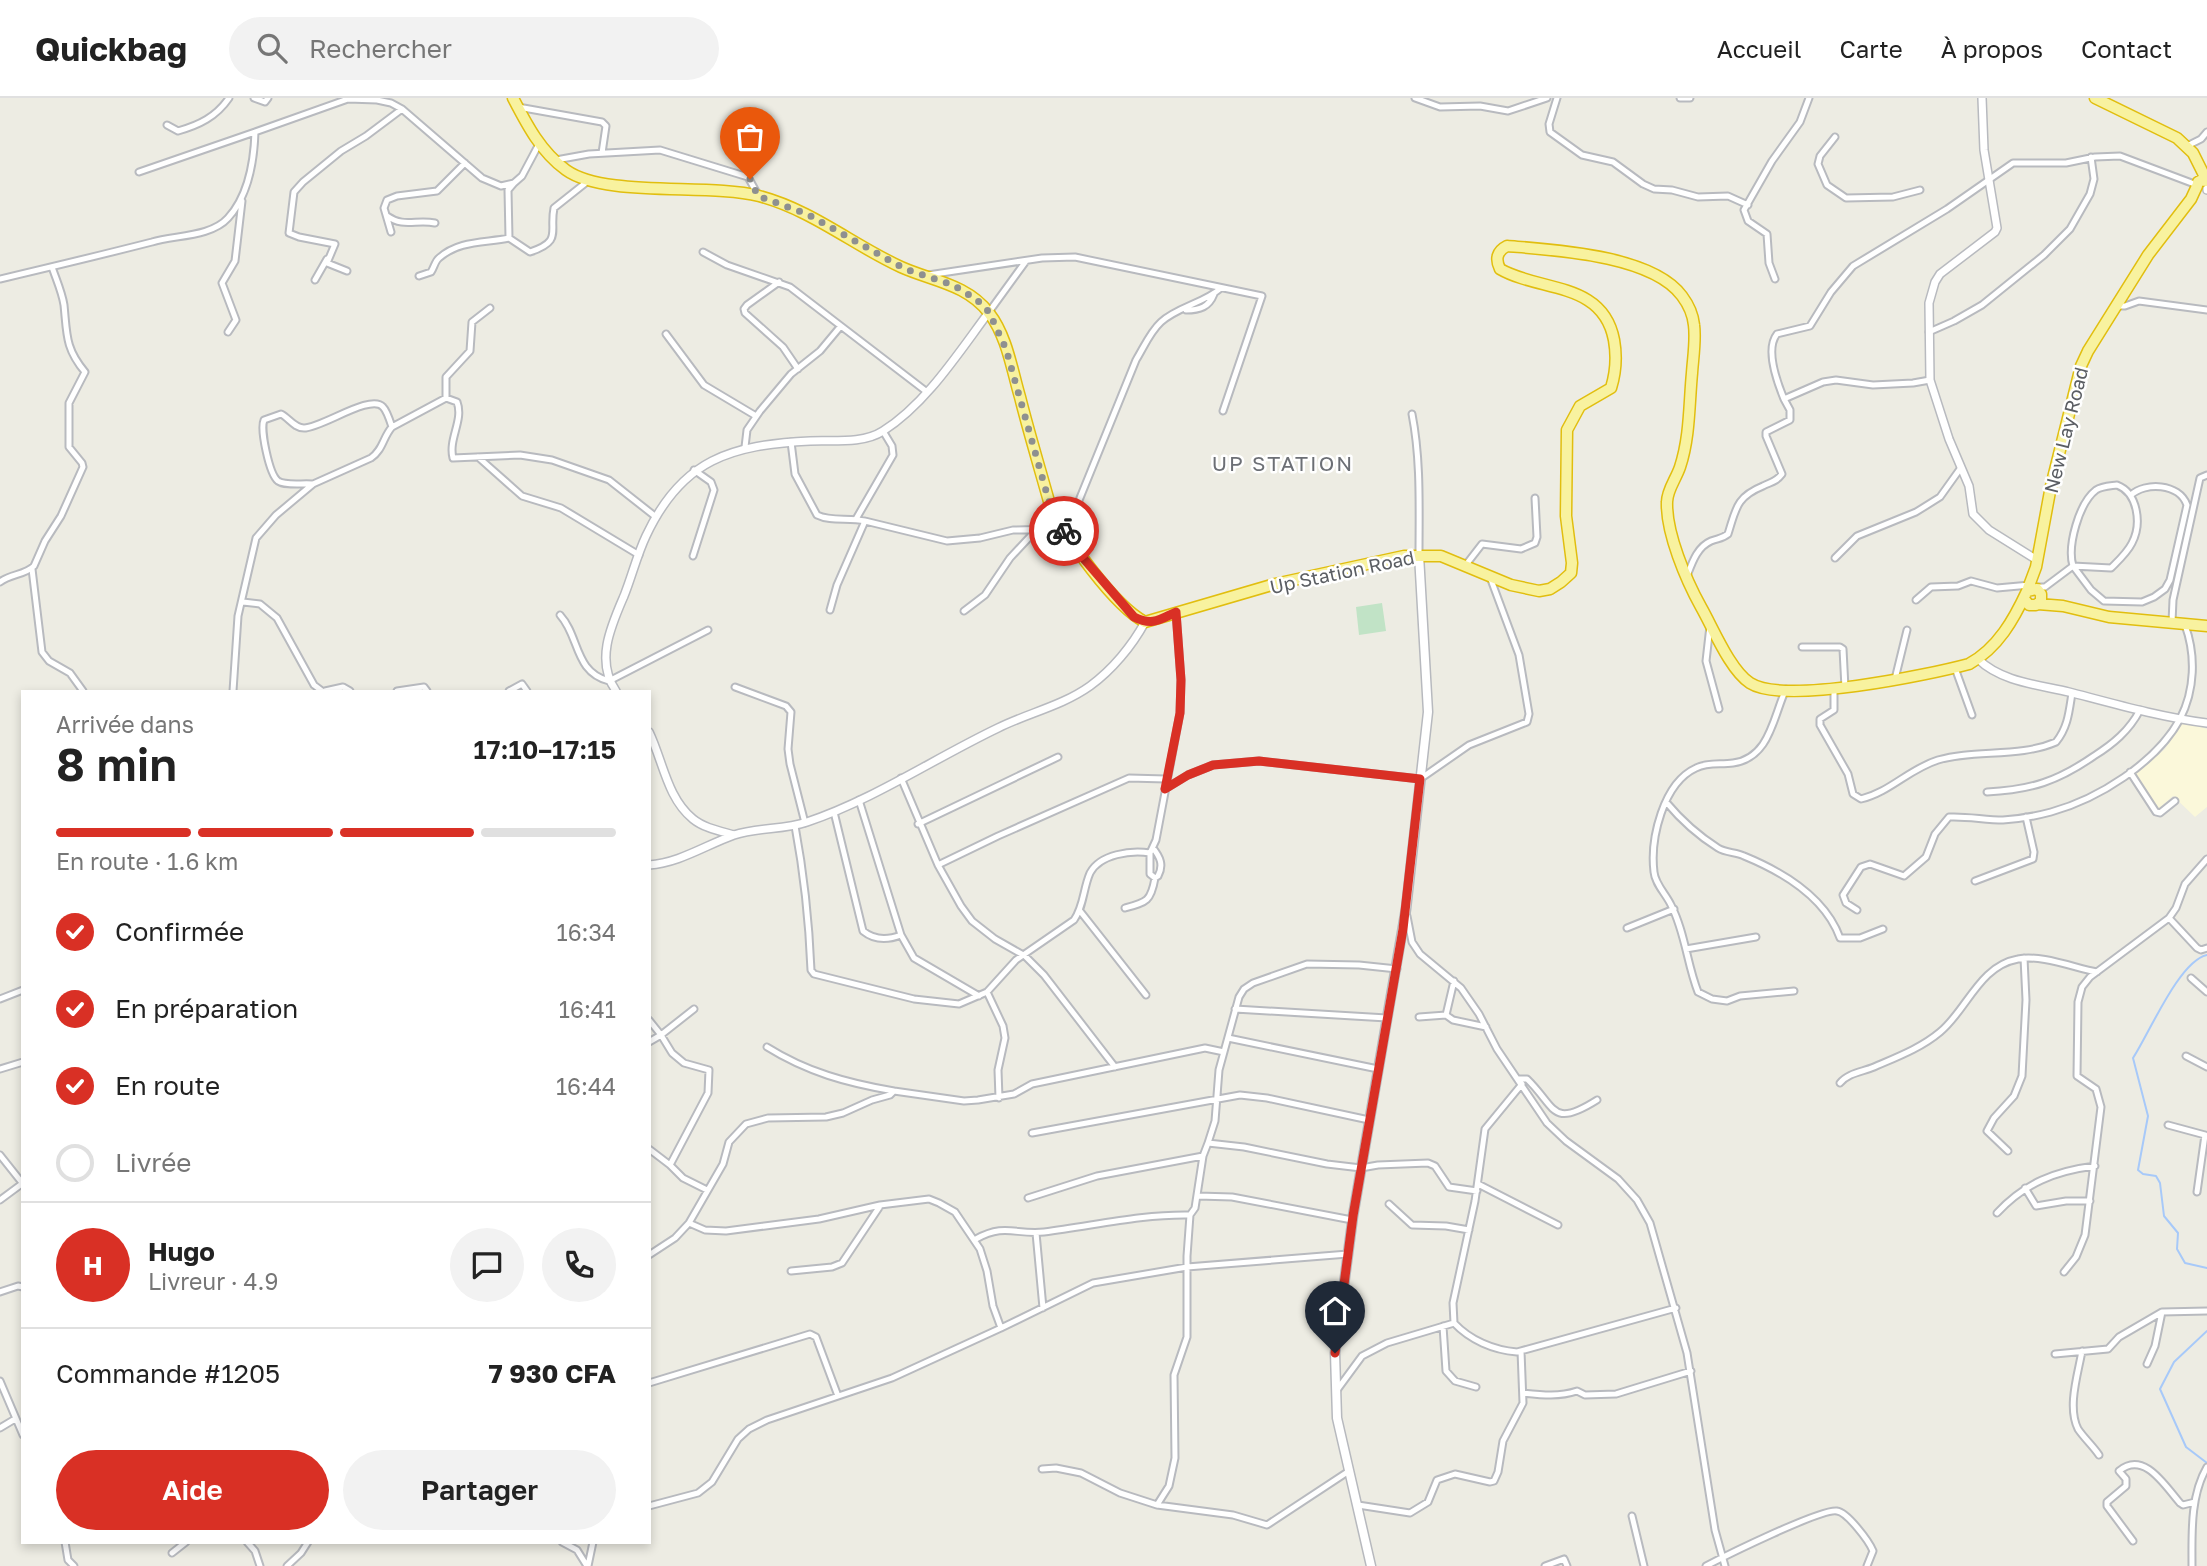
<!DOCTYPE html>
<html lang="fr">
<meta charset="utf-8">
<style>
:root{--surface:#fff;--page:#f2f2f2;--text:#222;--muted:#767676;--line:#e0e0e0;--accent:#d93025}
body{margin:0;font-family:"Golos Text",sans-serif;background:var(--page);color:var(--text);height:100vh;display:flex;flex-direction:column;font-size:26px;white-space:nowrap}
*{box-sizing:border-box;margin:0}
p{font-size:23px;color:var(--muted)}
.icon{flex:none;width:38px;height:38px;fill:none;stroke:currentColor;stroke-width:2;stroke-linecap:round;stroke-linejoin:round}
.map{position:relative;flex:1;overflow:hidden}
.drawer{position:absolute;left:21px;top:592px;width:630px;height:854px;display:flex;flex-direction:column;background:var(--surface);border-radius:0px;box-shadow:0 4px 10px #0003}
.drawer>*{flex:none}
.pin{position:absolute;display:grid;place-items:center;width:60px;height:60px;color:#fff;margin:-72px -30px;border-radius:50% 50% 50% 0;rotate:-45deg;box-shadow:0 0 7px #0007}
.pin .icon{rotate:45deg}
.courier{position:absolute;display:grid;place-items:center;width:70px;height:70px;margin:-35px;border:5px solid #d93025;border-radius:50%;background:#fff;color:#222;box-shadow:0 2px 9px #0007}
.summary em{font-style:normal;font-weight:600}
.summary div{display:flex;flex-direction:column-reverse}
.summary{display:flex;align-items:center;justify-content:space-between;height:119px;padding:0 35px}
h1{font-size:46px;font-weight:600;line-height:52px}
.bar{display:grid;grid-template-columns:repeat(4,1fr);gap:10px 7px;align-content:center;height:84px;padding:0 35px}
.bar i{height:9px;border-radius:5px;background:var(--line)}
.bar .current{background:var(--accent)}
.bar p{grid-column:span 4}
.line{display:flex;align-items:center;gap:18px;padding:0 35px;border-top:2px solid var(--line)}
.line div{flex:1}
.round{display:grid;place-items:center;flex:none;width:74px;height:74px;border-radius:37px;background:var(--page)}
ol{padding:0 35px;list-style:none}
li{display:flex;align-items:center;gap:21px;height:77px}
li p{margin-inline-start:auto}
li .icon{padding:7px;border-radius:50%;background:var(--accent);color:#fff;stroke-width:4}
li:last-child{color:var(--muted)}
li i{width:38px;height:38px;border:4px solid var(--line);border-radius:50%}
.cta{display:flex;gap:14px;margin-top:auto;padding:14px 35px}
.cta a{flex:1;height:80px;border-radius:42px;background:var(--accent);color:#fff;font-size:28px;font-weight:600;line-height:80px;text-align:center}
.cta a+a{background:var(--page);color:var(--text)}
header{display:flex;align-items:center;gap:42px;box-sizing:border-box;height:98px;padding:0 35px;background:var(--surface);border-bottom:2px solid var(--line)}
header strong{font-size:33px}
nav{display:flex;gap:38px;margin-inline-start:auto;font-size:24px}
.search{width:490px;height:63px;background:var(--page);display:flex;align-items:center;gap:18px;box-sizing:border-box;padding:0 24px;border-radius:38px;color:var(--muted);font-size:26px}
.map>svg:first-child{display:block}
.commercial{fill:#fbf8da}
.green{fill:#c1e3c6}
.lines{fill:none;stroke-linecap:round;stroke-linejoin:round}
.stream{stroke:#a7c9f9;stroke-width:2}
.minor-casing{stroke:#b8babf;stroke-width:9}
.tertiary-casing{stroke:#b8babf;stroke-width:10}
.secondary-casing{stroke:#b7b9be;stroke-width:11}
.trunk-casing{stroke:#e1be0f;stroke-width:13}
.minor{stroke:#fff;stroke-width:5}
.tertiary{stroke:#fff;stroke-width:7}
.secondary{stroke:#fff;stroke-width:8}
.trunk{stroke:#f8f29f;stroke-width:10}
.done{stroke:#8e9090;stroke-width:7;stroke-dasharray:0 12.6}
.route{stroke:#d93025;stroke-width:9}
.labels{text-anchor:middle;stroke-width:5;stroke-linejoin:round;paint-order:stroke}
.street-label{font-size:19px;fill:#5b5e63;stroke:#fff}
.neighbourhood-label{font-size:21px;letter-spacing:2px;fill:#6c6f75;stroke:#fff}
</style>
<header>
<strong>Quickbag</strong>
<div class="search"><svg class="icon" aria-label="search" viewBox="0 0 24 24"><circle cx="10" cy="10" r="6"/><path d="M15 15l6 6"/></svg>Rechercher</div>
<nav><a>Accueil</a><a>Carte</a><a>À propos</a><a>Contact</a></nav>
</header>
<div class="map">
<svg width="2207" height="1468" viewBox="0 0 2207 1468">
<rect width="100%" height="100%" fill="#edece3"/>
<path class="commercial" d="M2183,623L2207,631V709L2195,719L2173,698L2158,711L2135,675L2165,651Z"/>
<path class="green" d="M1382,505L1386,533L1359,537L1356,509Z"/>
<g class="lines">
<path class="stream" d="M2207,857C2179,863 2149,936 2133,960L2148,1018L2138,1072L2143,1076L2156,1078L2160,1085L2164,1118L2178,1135L2177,1151L2185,1165L2207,1170
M2207,1233L2174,1264L2160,1291L2186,1349L2207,1365"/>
<defs>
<path id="minor" d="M254,0L265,4L268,0
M1415,0L1440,9L1480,8L1508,13L1547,0
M1557,0L1549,26L1550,34L1582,57L1613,64L1643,86L1654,91L1672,92L1698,99L1728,98L1748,107
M1680,0H1690
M518,9L602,24L606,28L602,55
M167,27L178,33C199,27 216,19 229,0
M1835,39L1820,58L1818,66L1827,87L1846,100L1893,99L1920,92
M2187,48L2201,41L2207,34
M556,62L589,56L660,52L748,79L758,97
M139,74L255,34
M387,118C404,130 416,121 435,125
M391,134L384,110L387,102L397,98L437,93L465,65
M509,140L530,154C563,143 549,134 554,110L588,83
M703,154L727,167L790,189L927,294
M347,173L327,165L335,146L299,139L289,135L294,94L303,84L341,53L366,38L402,11
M928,177L1042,160L1075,159L1262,198L1223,313
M419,178L431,174C434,170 435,163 439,160C459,142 485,145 509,140L508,92L514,85
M0,181C51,169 101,157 152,144C175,137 211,139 228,120C249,97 254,64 255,34L348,1L377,2L391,5L402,11L482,80L501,88L514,85L522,78L539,46
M1775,181L1769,165L1767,136L1748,123L1744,112L1772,63L1800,24L1809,0
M315,182L327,161
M779,184L747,207L744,211L745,215L783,249L798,271
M2116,208H2125L2139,203L2207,212
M1186,212C1200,212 1209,209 1214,196
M989,214L1026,163
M228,234L236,222L222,185L235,163L242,103
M1929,234L1954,223L1982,207L2044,157L2070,131L2090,96L2094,81L2091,59
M666,236L704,287L756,318
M1930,282L1913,285L1873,287L1836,282L1823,284L1784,301C1777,284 1765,251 1777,236L1810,228L1831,194L1853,168L1947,111L2013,65H2066L2095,59L2120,58L2197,87
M446,300V279L470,253L472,224L490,210
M1412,316C1421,362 1419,410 1419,457
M791,344L795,376L817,417C831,424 849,419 865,423
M745,349L747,332L760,313L791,276L820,253L840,229
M478,359L522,398L561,410L639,457
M312,386C303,385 285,388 278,383C269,376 260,331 264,322L281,316C289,320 294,330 304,330C322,330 371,295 383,309C387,313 390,323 392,329
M2117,387C2138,395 2142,426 2132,445C2127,455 2119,462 2111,470L2073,468C2067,448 2079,405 2096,392C2102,388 2110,388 2117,387Z
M856,421L893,357L892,348L883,333
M693,458L714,392L711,384L694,372
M1835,460L1857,438L1916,414L1940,399L1960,371
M1465,468L1482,446L1521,451L1535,445L1537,439L1535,400
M32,471L42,554L49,563L70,575L83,593
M1687,478C1692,465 1697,449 1711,443C1718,440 1722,441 1728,436C1736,411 1736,399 1763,388C1771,384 1776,384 1782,376L1766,338V334L1790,322V312L1784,301
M0,484C10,476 25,477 34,468L45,443L61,418L83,369L82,365L69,349V305L85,274C65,250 67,236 64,207C62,194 56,181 52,169
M2039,489H2045L2073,468L2091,492L2104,503L2142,504L2154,499L2165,491L2170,482L2187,407C2179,385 2145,384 2131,397
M1916,502L1931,489L1958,488L1971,483L1997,490L2030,487
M243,504L260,506L277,520L314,587L322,593
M830,512L837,487L865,423L947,443L980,440L1013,432L1054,431L1071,422L1136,262C1144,249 1150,234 1161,224C1177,209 1204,205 1221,190
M964,513L985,497L1010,460L1038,430
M560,517C580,539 574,574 609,583L708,532
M2172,524L2173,502L2200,380L2207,377
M1710,528L1706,563L1719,611
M1802,549H1840L1843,551L1845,590
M1955,570L1972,617
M1895,581L1907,532
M735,589L786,608L791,614L788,651L790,666L805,725
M1786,591C1773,619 1770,660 1733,665C1721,667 1708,664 1696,670C1663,685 1650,741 1654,774C1655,786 1666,796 1671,807C1685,834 1687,866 1698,894L1712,901L1727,903L1740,898L1794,893
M1834,591V612L1820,621V627L1848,676L1853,696L1861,701C1890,694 1909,671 1938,662C1975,651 2019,660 2056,644C2068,629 2069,614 2072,595
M233,593L238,518L256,440L276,417L313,386L371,360C383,352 383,339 392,329L446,300L457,304C464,322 448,341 453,360L520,357L552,362L609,382L656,419
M325,593L343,589L350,593
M397,593L424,589L427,593
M509,593L522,586L527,593
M2130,674L2156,714L2160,715L2175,703
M901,680L938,767L961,808L972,823L995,841L1025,858L1044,877L1115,969
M1165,691L1188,677L1213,667L1259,663L1420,681L1469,647L1527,624L1529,616L1519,557L1490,479
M1987,694C2031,692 2058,683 2094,658C2113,646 2129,633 2140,612
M859,702L901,837L914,860L979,898
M1666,704C1681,722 1699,738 1718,750C1726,755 1736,754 1744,758C1783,774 1825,799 1840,840H1860L1883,831
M834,714L863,833C874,842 888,842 901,837
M918,726L1058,659
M795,728C804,776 809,823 811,872L814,876L914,901L959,906L987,894L1016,862L1074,822C1084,808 1083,791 1090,775C1100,756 1131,752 1150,755
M1153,750C1160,759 1164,767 1158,778L1155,780L1150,776V755L1156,742L1180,615L1181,582L1176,514
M938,767L998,738L1129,680L1166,681
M1975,783L2033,761L2034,754L2026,719
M1125,810C1147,804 1151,803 1155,780
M1857,812L1846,805L1843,797L1861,769L1870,766L1904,778L1926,759L1935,736L1949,719C1967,718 1985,722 2003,722C2019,721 2036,718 2051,714C2098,701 2156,665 2180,621C2195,592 2196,557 2185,527
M1080,813L1146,897
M1407,818L1412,844L1420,856L1461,890L1479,916L1497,951L1547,1025L1566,1043L1618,1081L1637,1102L1650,1125L1687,1255L1715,1432L1725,1468
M2169,820L2197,850L2201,852L2207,850
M1627,830L1674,811
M1686,851L1756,839
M1397,871L1359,867L1307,866L1253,885L1244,891L1239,899L1219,972L1215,1023L1208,1045L1244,1049L1327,1066L1361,1070L1378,1067L1428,1065L1435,1068L1449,1089L1477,1093
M2191,880L2207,894
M1454,883L1446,917L1453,922L1486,929
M987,894L1003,928L1005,940L998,972L999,1000
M0,901L23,892
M694,911L661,937L672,955L684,965L709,972L708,995L670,1067L683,1080L707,1092
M1235,911L1387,920
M1419,919L1446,917
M649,922L661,937L649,944
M1228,940L1378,971
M767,949C807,974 847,985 894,993
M2186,958L2207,969
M0,971L23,964
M1518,981H1527C1556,1009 1551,1031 1597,1002
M1840,985C1848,975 1862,974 1874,969C1897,959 1921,950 1940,934C1967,912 1979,868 2018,861C2040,856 2075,870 2097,874
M1522,986L1485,1031L1475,1103L1453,1205L1454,1225C1470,1242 1493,1252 1517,1254L1676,1210
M2168,1027L2205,1037
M1032,1035L1240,997L1267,1000L1369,1022
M649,1051L670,1067
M2008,1053L1987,1033L1994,1020L2014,998L2022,978L2026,902L2024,860
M0,1057L23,1086
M1478,1086L1558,1127
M2025,1090L2036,1108L2066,1103H2090
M2197,1094L2205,1037
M1198,1098L1232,1099L1352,1122
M1028,1100L1097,1078L1203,1058
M0,1102L23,1085
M1389,1106L1412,1127L1446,1128L1469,1132
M1997,1115C2025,1085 2055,1073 2095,1068
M689,1125L705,1132L726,1133L819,1121L880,1107L929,1101L939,1105L955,1114L980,1151L987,1173L993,1208L1001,1230
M1036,1135L1043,1210
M976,1141C1005,1125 1015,1137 1044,1134C1093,1128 1141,1116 1190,1117L1195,1110L1203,1058L1208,1045
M649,1157L675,1140L689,1125L723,1066L729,1044L746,1026L768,1020L826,1019L843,1015L872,1002L890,997L894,993L964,1003L978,1002L1014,996L1032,986L1205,950L1224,954
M791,1173L832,1169L842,1165L880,1108
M2064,1174L2076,1159L2085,1137L2101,1009L2096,991L2077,978L2078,904L2082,889L2090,879L2169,820L2176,810L2185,786L2207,761
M0,1194L18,1188L23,1189
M1443,1228L1446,1273L1455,1283L1476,1289
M2082,1253C2078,1276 2067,1309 2078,1331C2084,1340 2093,1348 2099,1357
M2055,1256L2108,1251L2119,1239L2162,1214L2207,1213
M2147,1266L2155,1248L2162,1214
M0,1283L23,1337
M649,1285L810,1236L816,1239L838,1298
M1337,1292L1362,1258L1387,1245L1454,1225
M1523,1295C1542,1297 1559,1299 1577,1293L1585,1297L1616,1296L1691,1273
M0,1330L15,1321
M1042,1371L1056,1370L1081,1375L1120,1395L1157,1407L1233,1417L1267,1427L1349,1373
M1157,1407L1169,1388L1175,1360L1174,1277L1187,1239V1158L1190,1117
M1358,1407L1410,1415L1428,1404L1437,1382L1455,1376L1490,1384L1494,1383L1498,1374L1503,1343L1523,1305L1521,1253
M649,1408L698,1395L712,1384L738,1341L749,1331L767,1322L892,1280L1001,1230L1093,1185L1187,1169L1348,1156
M1632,1418L1644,1468
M2133,1443L2107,1408V1404L2126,1388V1381L2119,1373C2144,1352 2165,1388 2180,1405L2183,1407L2195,1404
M65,1444L68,1462L74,1468
M247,1444L255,1453L260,1468
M562,1444L577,1452L587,1468
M172,1455L186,1444
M287,1468L301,1455L308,1444
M588,1468L593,1444
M1545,1468L1564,1461L1567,1468
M1706,1468C1725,1458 1822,1410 1837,1413C1847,1414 1869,1443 1873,1453L1867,1468
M2192,1468C2192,1436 2190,1398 2207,1369"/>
<path id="tertiary" d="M1982,0L1984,52L1997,130L1995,134L1940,176L1935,184L1929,205L1930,282L1949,341L1969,388L1973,416L1989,432L2037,462
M2207,91V92
M1978,561C2001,584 2040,587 2069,594C2115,606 2160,619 2207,625
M616,593C595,563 611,528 624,498C632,478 637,457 646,438C682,361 731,347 810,343C833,342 863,346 883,333C926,306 959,254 989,214
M649,634C663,663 667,700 693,721C704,730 720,733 734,737
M649,767C679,765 706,747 734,737C758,729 784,732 807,724C873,702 935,660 998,630C1028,615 1062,608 1090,588C1112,572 1132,548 1145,524"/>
<path id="secondary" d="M1371,1468L1337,1320L1335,1255L1353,1118L1406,811L1428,614L1419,457"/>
<path id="trunk" d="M513,0C527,27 541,54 566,72C605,100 708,85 759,98C812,112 853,147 901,169C932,183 967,186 989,215C1007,238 1012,272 1020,299C1029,335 1040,371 1050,407C1065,439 1114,508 1145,524L1275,486L1404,458H1441L1511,487L1539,493L1550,491L1561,484L1571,475L1572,465L1566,418L1567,332L1580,308L1611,290C1616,274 1617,259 1614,242C1603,183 1540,194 1500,171C1495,161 1497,153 1507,148C1554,152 1652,157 1682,198C1688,206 1693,217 1694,227C1696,242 1693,260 1692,275C1689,306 1690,339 1680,369C1676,381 1667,392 1667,404C1666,435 1686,482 1701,509C1713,530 1730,572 1750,585C1784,607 1928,577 1969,566C1998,550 2014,521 2027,493L2037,491L2041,496V503L2036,507H2029L2025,502
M2095,0L2177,40L2193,55L2207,83L2202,82L2198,84
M2027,493L2036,469L2051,388L2081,268L2088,253L2148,157L2191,101L2197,88
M2038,506L2063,508L2109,519L2207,528"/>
</defs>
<use href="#minor" class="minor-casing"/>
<use href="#tertiary" class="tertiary-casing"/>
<use href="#secondary" class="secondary-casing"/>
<use href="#trunk" class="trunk-casing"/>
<use href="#minor" class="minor"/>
<use href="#tertiary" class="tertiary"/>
<use href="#secondary" class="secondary"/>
<use href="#trunk" class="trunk"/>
</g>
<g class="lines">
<path class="done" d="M750,81L758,98L807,116L905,171L953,187L976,201L989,214L1006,251L1050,407L1064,433"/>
<path class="route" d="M1064,433L1085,462L1134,519C1152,528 1159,522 1176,514L1181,582L1180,615L1165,691L1188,677L1213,667L1259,663L1420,681L1403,831L1353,1118L1335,1255"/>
</g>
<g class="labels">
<g class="street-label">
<text transform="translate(2066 332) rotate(-76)" y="7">New Lay Road</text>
<text transform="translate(1342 474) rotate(-12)" y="7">Up Station Road</text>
</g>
<g class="neighbourhood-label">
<text x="1283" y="373">UP STATION</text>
</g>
</g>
</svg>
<div class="pin" style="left:750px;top:81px;background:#ea580c"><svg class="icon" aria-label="bag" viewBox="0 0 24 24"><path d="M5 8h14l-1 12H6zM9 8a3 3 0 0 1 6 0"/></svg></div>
<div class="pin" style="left:1335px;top:1255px;background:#1f2937"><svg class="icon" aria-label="home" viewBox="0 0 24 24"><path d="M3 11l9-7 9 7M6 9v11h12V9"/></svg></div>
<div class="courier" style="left:1064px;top:433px"><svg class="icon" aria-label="bike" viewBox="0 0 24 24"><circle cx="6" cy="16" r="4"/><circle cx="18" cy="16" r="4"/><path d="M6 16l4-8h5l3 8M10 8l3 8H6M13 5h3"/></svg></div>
<section class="drawer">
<div class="summary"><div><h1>8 min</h1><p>Arrivée dans</p></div><em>17:10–17:15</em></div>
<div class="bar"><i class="current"></i><i class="current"></i><i class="current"></i><i></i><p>En route · 1.6 km</p></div>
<ol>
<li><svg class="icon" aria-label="check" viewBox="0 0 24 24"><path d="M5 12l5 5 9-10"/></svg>Confirmée<p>16:34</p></li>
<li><svg class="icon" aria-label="check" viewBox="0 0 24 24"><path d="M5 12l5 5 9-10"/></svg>En préparation<p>16:41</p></li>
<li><svg class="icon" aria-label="check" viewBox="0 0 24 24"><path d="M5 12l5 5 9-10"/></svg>En route<p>16:44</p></li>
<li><i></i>Livrée</li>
</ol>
<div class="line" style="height:126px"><b class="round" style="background:var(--accent);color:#fff">H</b><div><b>Hugo</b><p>Livreur · 4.9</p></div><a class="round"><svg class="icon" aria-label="chat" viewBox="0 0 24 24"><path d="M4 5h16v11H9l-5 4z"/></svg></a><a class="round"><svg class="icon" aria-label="phone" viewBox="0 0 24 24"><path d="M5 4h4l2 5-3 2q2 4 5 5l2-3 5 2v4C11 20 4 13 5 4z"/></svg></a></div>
<div class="line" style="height:91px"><div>Commande #1205</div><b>7 930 CFA</b></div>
<div class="cta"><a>Aide</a><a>Partager</a></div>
</section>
</div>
